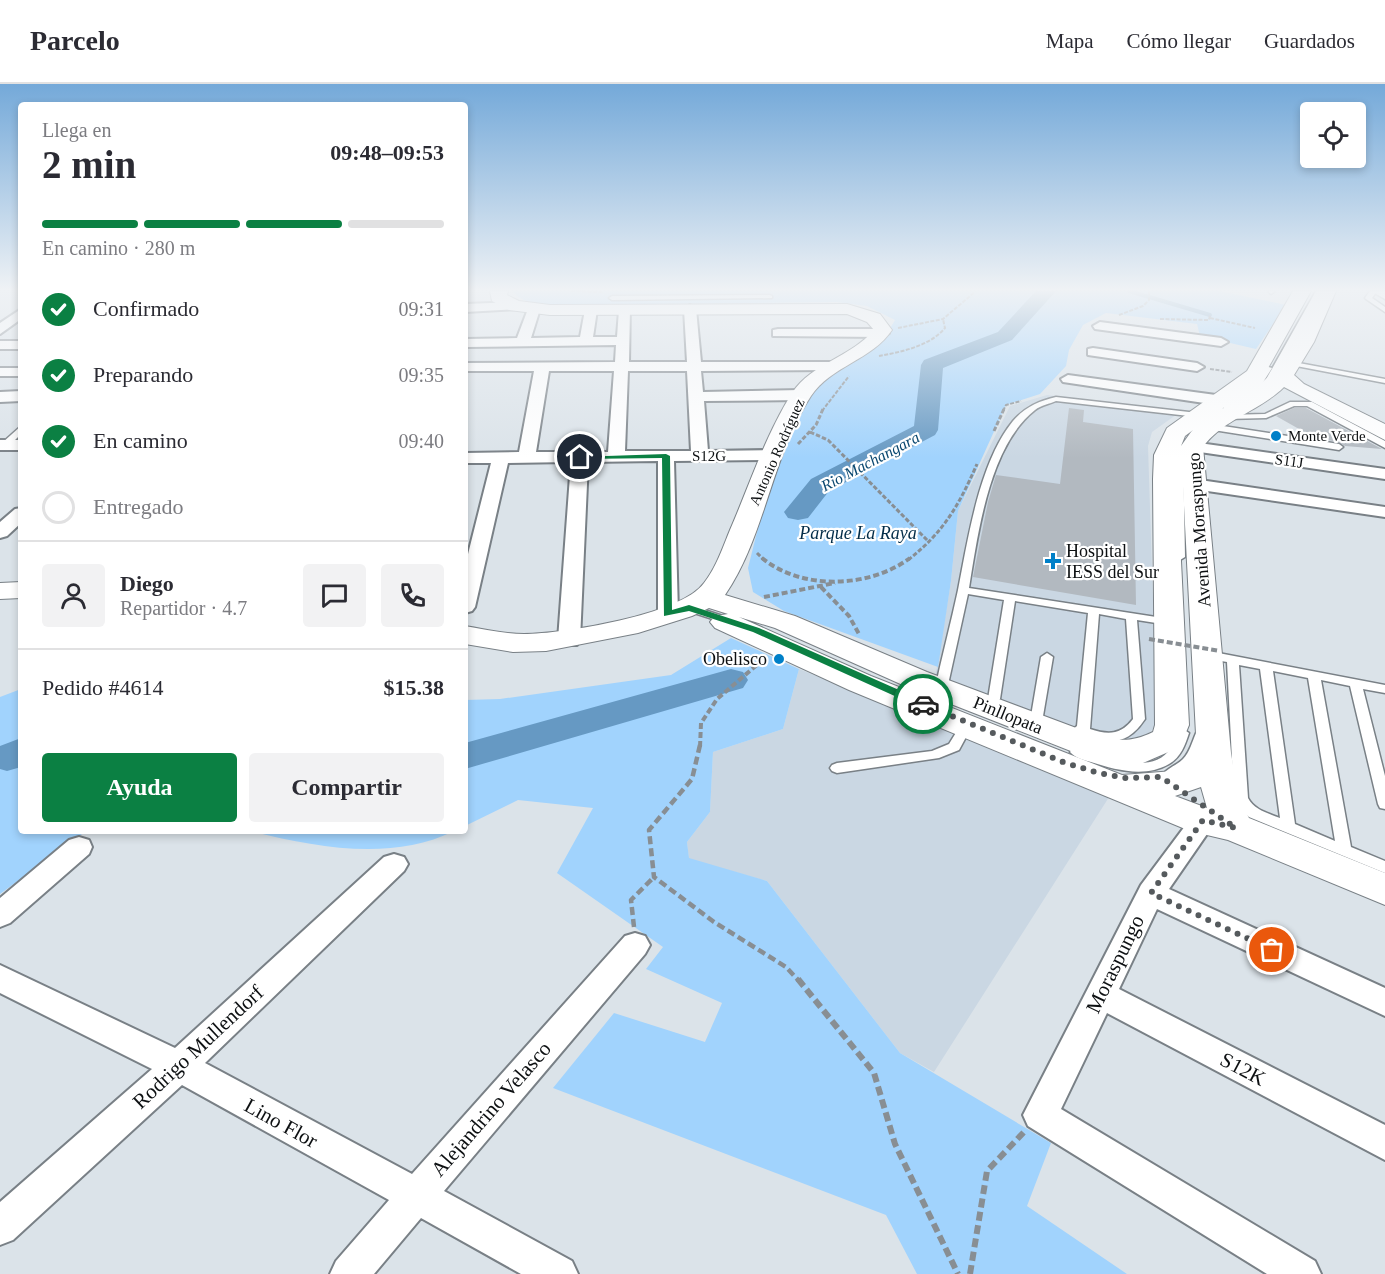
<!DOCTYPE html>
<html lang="es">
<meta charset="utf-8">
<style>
:root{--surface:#fff;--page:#f2f2f3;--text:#2b2b33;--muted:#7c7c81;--line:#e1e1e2;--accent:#0b8043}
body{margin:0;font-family:Georgia,serif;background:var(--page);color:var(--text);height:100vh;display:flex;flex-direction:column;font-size:22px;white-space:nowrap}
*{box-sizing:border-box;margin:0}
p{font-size:20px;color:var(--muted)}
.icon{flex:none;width:33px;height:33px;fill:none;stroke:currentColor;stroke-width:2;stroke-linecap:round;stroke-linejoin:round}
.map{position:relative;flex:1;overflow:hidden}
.side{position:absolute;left:18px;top:18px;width:450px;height:732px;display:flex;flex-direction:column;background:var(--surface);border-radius:6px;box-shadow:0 3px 9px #0003}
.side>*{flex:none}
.buttons{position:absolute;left:1300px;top:18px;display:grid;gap:12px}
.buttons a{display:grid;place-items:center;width:66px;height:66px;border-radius:6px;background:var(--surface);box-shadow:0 3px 9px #0003;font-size:30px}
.pin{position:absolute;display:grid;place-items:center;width:51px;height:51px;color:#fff;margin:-26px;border:3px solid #fff;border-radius:50%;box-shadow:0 2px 6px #0007}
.courier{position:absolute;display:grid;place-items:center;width:60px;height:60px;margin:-30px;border:4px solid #0b8043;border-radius:50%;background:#fff;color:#222;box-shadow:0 2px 8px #0007}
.headline em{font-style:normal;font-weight:600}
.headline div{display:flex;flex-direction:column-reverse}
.headline{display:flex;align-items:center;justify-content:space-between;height:102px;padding:0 24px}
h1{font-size:39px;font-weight:600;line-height:45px}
.bar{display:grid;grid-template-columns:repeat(4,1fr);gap:9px 6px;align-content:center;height:72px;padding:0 24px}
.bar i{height:8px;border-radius:4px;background:var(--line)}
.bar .active{background:var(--accent)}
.bar p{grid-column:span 4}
.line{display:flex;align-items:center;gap:15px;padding:0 24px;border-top:2px solid var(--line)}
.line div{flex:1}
.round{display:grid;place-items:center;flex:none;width:63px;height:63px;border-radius:6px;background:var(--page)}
ol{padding:0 24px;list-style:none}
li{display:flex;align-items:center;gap:18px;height:66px}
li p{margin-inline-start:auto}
li .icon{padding:6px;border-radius:50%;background:var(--accent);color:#fff;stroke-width:4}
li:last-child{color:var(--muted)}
li i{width:33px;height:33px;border:3px solid var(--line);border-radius:50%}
.action{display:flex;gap:12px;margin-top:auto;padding:12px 24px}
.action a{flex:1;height:69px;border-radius:6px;background:var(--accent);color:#fff;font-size:24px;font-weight:600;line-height:69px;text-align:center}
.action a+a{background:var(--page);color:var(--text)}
header{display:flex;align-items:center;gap:36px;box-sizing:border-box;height:84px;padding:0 30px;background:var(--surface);border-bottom:2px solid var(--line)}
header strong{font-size:28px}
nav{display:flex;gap:33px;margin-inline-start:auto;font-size:21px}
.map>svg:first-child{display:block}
.built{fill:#cad7e3}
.green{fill:#a1d3fd}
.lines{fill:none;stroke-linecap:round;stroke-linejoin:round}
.stream{stroke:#6699c3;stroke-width:4}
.river{fill:#6699c3;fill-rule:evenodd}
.building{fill:#b2b9c0}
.lane-casing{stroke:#798086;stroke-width:3}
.street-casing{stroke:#798086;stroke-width:4}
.secondary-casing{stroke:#798086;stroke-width:2}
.primary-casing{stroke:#798086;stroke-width:3}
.path-far4{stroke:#888e93;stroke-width:2;stroke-dasharray:4 1.5;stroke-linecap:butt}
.path-far3{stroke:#888e93;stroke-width:3;stroke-dasharray:4.5 2;stroke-linecap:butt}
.path-far2{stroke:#888e93;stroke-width:4;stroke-dasharray:6 3;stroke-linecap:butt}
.path-far1{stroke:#888e93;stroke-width:4.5;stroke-dasharray:8 4;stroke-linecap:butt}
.path{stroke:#888e93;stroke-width:6;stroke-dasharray:9 4.5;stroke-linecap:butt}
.lane{fill:#fff;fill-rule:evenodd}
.street{fill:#fff;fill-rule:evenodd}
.secondary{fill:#fff;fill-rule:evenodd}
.primary{fill:#fff;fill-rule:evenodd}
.path-bridge{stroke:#888e93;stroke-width:4;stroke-dasharray:6 3;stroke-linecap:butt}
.route{fill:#0b8043}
.done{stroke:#555a5d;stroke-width:6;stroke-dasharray:0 10.8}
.poi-dot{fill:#0080c8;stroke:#fff;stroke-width:2}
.labels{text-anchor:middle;stroke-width:4.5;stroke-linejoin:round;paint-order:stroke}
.far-poi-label{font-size:15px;fill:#0d1012;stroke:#fff;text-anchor:start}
.far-street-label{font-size:15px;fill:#0d1012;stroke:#fff}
.far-water-label{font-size:16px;font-style:italic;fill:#0a4870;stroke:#fff}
.street-label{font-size:18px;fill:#0d1012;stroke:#fff}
.park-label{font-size:18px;font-style:italic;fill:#022c48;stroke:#fff}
.poi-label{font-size:18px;fill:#0d1012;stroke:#fff;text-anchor:start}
.near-street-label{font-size:21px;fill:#0d1012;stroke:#fff}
</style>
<header>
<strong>Parcelo</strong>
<nav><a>Mapa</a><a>Cómo llegar</a><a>Guardados</a></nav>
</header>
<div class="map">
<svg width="1385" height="1190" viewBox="0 0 1385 1190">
<rect width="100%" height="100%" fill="#dbe3e9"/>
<path class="built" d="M1047,311L1180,328L1152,348L1148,362L1157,641L1146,652L1127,659H1104L935,595L951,497L958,427L1010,322Z
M799,585L1111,710L934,988L900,969L767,797L689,775L687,758L710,728L713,668L783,645Z"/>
<path class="green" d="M513,207H1220L1286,221L1256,265L1200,252L1197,240L1106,229L1083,241L1069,266L1066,282L1040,310L1006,321L958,427L951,497L938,583L784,527L753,508L748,484L776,372L804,311L886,251L895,236L867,222L837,218L557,221C542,219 522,221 513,207Z
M731,554L799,585L783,645L713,668L710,728L687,758L689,774L767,797L900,969L1051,1059L1027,1122L1127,1190H917L886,1131L553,1004L614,929L705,958L722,919L646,885L663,863L557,789L593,724L518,716L465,742V616L500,615L671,591Z
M21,605V747H86L0,810V613Z
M250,747H454C391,778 315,763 250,747Z"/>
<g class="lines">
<path class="stream" d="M1129,207L1210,231"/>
<path class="river" d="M1036,207H1056L1012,256L943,284L938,346L935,351L829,407L808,434L798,436L788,434L784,428L811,395L914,342L921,281L924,276L998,248Z
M731,585L743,588L748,596L743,604L465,685V659Z
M21,654V683L7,687L0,685V662Z"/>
</g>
<path class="building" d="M1069,324L1084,326L1083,338L1133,345L1136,521L973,493L988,418L996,391L1060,400Z
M1294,324H1306L1382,365L1345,362L1339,358L1315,354L1276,332Z"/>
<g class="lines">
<defs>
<path id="lane" d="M1268,207H1275L1271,210Z
M1316,207H1322L1272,299L1265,301L1264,299Z
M1370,207H1377L1372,214L1385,223V228L1366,215L1365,214Z
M770,211L772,212V214L612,216L609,214L612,212Z
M1288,277L1385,295V299L1291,281L1287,279Z
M1265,282L1272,284L1260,303L1230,325H1224V321L1254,299Z
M1056,313L1198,329L1202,331L1198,333L1056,317C1050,320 1041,321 1035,326C989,362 978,449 969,504L1169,535L1175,538L1169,541L1137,536L1145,635C1130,658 1114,661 1088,654C1082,652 1076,651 1072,646L1077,642L1088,529L1015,517L1000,615L994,619L988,615L1004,516L968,510L947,605L941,609L935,605C942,572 951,539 958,506C968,455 979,379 1013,337C1025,323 1039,317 1056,313ZM1099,530L1126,535L1133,635C1121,651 1108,651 1090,645Z
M1290,318H1312L1385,357V364L1307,322H1294L1266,334L1226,335L1222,333L1226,331L1265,330Z
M1210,340L1339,360L1343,363L1339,366L1207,345V341Z
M21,342V350L8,363H2V359Z
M1179,362L1183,365L1185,473L1180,476L1175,473V365Z
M689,521L732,535L734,537L728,540L685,526L683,524L685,522Z
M1208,567L1385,601V609L1363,605L1385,692V725L1380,724L1378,720L1350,602L1321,596L1351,763L1385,777V789L1249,733L1239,725L1234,714L1227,578L1204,574L1202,571L1204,568ZM1239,581L1260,585L1280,734C1268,729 1254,726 1248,714ZM1273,587L1308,594L1335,757L1295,740Z
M1047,569L1053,573L1043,632L1037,636L1031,632L1041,573Z
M966,638L972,642L959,666L939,674L837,689L832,687L830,684L832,681L837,679L932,667L949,660L962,639Z
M1183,645L1189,649C1185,661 1181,673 1169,680C1145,694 1116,686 1091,678C1084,676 1075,674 1070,668L1072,665L1077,664C1103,671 1151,694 1171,664C1174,659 1175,651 1178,646Z
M1201,648L1207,652C1203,668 1187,699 1165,693L1163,690C1168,684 1177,681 1183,675C1190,668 1192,658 1196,649Z"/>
<path id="street" d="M515,218L519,219V225L465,228V220Z
M534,221L540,225L531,254L580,253L585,226L591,222L597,226L593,253H617L619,226L620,223H630L629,278H687L684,225L690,221L696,225L701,278H832L839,282L832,286L701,287L703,308L801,306L809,311L801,316L704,317L708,367L772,366L780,371L772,376L674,377L678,530L675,534H661L658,530V377L588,378L580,556L577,561H561L558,556L571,378L508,379L475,523L472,527L465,529V482L491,379H465V369L519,368L534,287H465V279L615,278L616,261L465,263V255L517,254L528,225ZM549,287H614L608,368H536ZM628,287H687L691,367H625Z
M21,225V235L0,250V239Z
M1100,238L1221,254L1228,258L1221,262L1095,245L1093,242Z
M778,245H882L889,249L882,253L773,252V246Z
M0,257H21V265H0Z
M1093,264L1197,279L1204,283L1197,287L1088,271V265Z
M0,284H21V292H0Z
M1068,291L1238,314L1246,319L1238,324L1063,298L1061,295Z
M21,307V317L0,318V308Z
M0,356H21V366H0Z
M1192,358L1385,385V395L1186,366L1184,363Z
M1193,395L1385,423V433L1187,404L1184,400L1187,396Z
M21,424V439L7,452L0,454V438L15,425Z
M1203,727L1212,730L1216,737L1169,805L1385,904V932L1157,825L1119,905L1385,1041V1076L1107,929L1061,1025L1315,1177L1321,1190H1267L1028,1042L1023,1031L1141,801L1194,730Z
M79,753L89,756L92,763L89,770L10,839L0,843V814L69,756Z
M394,770L404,773L408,780L404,787L205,979L412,1090L625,852L635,849L645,852L650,861L645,870L444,1107L572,1177L578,1190H521L421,1134L374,1190H330L336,1177L389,1116L182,1001L13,1156L0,1161V1118L152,985L0,909V881L175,964L384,773Z"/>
<path id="secondary" d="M490,207H508L507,211L519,217L550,221L847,220L880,230L892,246C872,276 831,282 811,312C771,373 766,451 725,511L795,532L927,588L1103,654C1123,657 1135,657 1153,648L1155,641L1153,395L1154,371L1167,344L1247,287L1293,207H1311L1262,295L1222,325C1285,290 1288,270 1318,207H1336L1314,258L1294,291L1304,300L1385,340V356L1284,303C1260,327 1223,335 1203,363L1231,669L1239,717L1249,734L1385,789V821L1228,756L1190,747L849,606L715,544L710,538L715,532L728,530L709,524L692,532L638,549L546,567L513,568L465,560V542C484,545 504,550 524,550C562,550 681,531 704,499C716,484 723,463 730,446C750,400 765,352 792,309C812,279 851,273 874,246L867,238L847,230L550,231L509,226L492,217ZM1193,346L1191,348L1181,362L1185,352ZM1181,364L1197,669L1188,680L1174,687L1122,691L871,592L739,533L775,544L905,602L1086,673L1124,681L1143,679L1180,663L1189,641L1177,395ZM1201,703L1207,724L1175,712Z
M21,498V514L0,515V499Z"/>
<path id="primary" d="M1371,207H1385V215Z"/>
</defs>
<use href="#lane" class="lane-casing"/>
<use href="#street" class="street-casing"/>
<use href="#secondary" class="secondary-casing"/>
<use href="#primary" class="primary-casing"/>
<path class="path-far4" d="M571,207L603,208
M1119,231L1143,222L1149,216V207
M1210,234L1255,244
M1160,235L1209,236L1210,231
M898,244L943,235L976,207
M879,272C901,268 930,262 945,244L943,235
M1210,285L1232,288
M822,327L849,292
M1003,327L1006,321L1021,317"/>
<path class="path-far3" d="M994,347L1004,325
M810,348L828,356L928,457
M798,360L816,341L823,325
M757,469L764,476
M908,476C944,448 959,421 977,380"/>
<path class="path-far2" d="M762,474C802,507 870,504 910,474
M821,503L849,532L859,550
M764,513L835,499
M700,663L701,639L717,615L765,574"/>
<path class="path-far1" d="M700,661L692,695L649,746L654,793L714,838L786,883L799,897
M634,843L631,816L654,793"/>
<path class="path" d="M798,895L874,989L895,1060L958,1190
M970,1190L987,1087L1024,1048"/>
<use href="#lane" class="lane"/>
<use href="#street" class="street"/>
<use href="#secondary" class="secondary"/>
<use href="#primary" class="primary"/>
<path class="path-bridge" d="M1149,555L1220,567"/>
</g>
<linearGradient id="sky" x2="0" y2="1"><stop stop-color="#74a9d9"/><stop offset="0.55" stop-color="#eff2f5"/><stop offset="1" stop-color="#eff2f5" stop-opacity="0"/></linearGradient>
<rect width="1385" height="374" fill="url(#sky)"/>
<path class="route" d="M666,370L670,372L672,526L689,521L759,544L926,618V623H919L753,548L689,527L664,532L662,374L580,375L577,373Z"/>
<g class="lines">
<path class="done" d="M923,620L1063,678L1098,689L1126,694L1161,693L1236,744L1203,736L1151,809L1272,866"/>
</g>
<g class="poi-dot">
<circle cx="1276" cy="352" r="6"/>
<path d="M1050 468h6v6h6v6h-6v6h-6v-6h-6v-6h6z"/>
<circle cx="779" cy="575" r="6"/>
</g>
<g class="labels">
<g class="far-poi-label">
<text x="1288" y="357">Monte Verde</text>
</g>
<g class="far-street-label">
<text transform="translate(777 368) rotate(-66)" y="5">Antonio Rodríguez</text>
<text x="709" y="377">S12G</text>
<text transform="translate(1289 377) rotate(8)" y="5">S11J</text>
</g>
<g class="far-water-label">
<text transform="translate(870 377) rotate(-28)" y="6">Rio Machangara</text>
</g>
<g class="street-label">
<text transform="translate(1199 446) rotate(-94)" y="6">Avenida Moraspungo</text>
<text transform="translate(1008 631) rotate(22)" y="6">Pinllopata</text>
</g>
<g class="park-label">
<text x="858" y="455">Parque La Raya</text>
</g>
<g class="poi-label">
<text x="1066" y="473">Hospital<tspan x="1066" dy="21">IESS del Sur</tspan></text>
<text x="767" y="581" text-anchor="end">Obelisco</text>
</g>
<g class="near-street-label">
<text transform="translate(1115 880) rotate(-64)" y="7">Moraspungo</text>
<text transform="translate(198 963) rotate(-43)" y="7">Rodrigo Mullendorf</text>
<text transform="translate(1243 985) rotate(28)" y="7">S12K</text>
<text transform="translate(491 1025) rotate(-49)" y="7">Alejandrino Velasco</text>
<text transform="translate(281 1039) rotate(29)" y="7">Lino Flor</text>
</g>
</g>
</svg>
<div class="buttons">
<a><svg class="icon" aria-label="locate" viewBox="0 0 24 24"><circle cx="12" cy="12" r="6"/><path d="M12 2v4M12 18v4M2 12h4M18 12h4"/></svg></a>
</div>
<div class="pin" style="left:1272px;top:866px;background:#ea580c"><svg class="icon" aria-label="bag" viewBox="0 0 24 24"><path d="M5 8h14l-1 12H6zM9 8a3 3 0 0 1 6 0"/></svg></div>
<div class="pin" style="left:580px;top:373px;background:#1f2937"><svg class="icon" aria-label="home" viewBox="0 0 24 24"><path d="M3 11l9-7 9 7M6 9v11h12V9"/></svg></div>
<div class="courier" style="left:923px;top:620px"><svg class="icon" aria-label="car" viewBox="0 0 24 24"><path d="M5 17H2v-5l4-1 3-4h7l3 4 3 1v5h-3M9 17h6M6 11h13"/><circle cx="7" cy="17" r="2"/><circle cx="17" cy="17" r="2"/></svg></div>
<section class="side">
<div class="headline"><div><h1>2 min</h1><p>Llega en</p></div><em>09:48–09:53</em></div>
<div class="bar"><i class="active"></i><i class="active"></i><i class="active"></i><i></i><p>En camino · 280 m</p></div>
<ol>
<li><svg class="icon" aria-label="check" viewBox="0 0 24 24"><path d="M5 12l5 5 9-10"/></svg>Confirmado<p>09:31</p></li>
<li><svg class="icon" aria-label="check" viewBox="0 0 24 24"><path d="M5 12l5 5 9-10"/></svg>Preparando<p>09:35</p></li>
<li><svg class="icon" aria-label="check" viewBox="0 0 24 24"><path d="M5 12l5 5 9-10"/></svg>En camino<p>09:40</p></li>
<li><i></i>Entregado</li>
</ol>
<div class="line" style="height:108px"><a class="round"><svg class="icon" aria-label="person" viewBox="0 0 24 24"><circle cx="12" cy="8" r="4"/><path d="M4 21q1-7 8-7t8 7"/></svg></a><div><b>Diego</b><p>Repartidor · 4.7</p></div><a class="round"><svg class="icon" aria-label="chat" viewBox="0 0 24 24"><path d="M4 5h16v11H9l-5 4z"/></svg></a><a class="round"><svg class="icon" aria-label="phone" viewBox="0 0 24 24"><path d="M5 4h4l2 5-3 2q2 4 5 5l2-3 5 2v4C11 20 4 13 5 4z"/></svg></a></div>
<div class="line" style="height:78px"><div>Pedido #4614</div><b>$15.38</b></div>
<div class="action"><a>Ayuda</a><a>Compartir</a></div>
</section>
</div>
